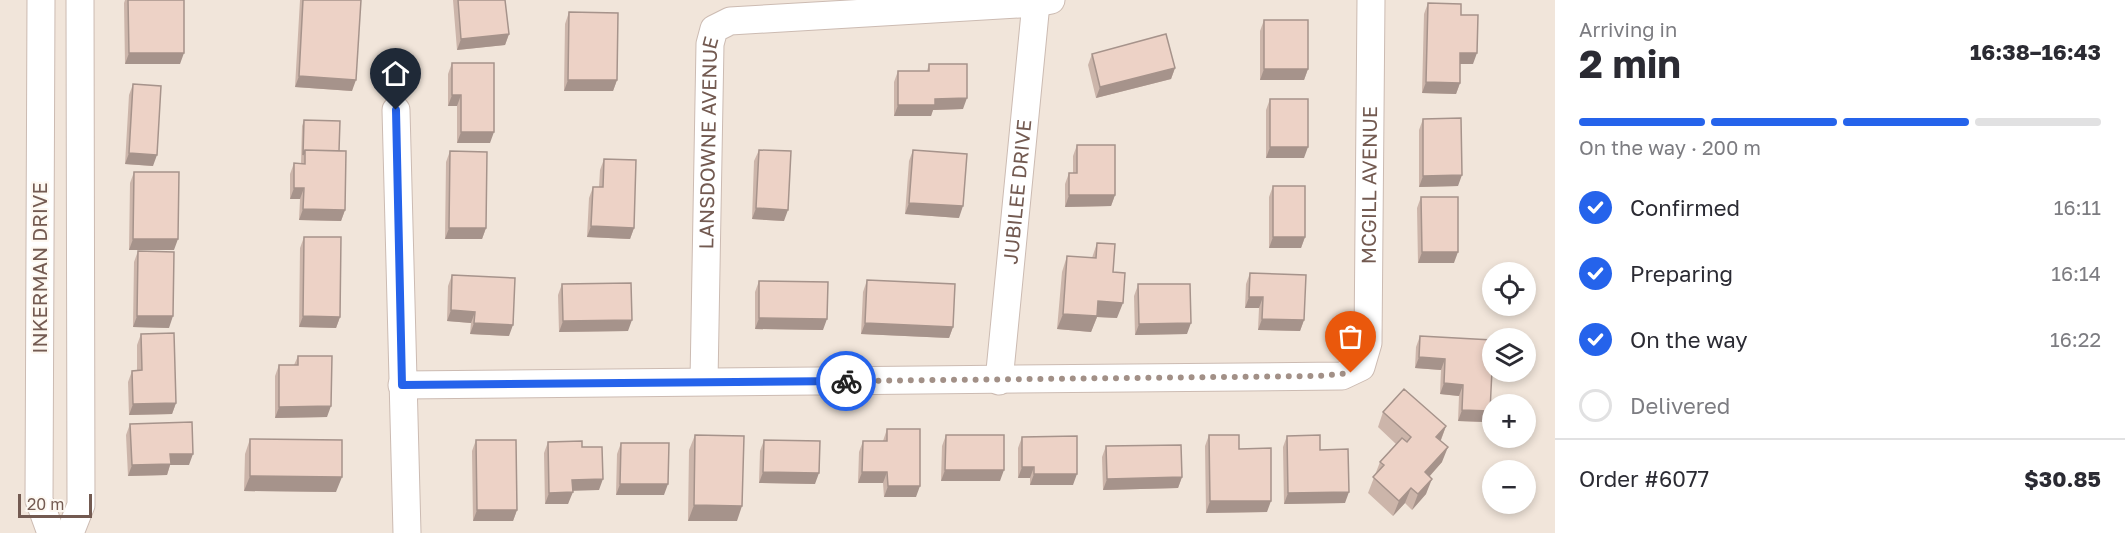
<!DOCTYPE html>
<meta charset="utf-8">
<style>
:root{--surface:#fff;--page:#f7f7f7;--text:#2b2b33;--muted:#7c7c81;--line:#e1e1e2;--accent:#2563eb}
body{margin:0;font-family:"Golos Text",sans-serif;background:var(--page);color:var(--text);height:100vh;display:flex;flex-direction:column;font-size:22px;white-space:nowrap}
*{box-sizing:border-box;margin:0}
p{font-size:20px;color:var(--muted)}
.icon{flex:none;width:33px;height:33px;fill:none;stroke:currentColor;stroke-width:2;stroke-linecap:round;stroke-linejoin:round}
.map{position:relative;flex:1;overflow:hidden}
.details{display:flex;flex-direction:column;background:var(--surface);width:570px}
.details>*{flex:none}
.fabs{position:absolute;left:1482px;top:262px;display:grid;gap:12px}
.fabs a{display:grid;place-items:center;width:54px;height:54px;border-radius:50%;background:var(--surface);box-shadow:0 3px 9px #0003;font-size:30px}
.scale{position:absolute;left:18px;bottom:15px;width:74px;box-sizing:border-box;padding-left:6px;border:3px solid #735a51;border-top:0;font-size:16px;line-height:21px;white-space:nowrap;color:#735a51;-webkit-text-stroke:4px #fdf8f1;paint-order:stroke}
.pin{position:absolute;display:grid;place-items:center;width:51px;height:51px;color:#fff;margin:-62px -26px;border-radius:50% 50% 50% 0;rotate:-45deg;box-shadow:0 0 6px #0007}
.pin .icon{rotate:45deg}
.courier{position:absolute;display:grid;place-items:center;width:60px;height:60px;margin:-30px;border:4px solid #2563eb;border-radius:50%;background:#fff;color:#222;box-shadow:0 2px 8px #0007}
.summary em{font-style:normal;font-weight:700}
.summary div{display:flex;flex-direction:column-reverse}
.summary{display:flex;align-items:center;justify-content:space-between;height:102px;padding:0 24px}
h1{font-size:39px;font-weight:700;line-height:45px}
.bar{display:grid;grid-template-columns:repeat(4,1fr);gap:9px 6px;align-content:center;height:72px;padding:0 24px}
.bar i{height:8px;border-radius:4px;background:var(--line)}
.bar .active{background:var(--accent)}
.bar p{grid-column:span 4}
.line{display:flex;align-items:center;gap:15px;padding:0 24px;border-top:2px solid var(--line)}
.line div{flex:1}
ol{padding:0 24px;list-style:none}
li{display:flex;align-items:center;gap:18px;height:66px}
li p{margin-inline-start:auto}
li .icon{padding:6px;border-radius:50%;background:var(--accent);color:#fff;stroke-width:4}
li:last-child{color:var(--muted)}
li i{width:33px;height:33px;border:3px solid var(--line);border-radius:50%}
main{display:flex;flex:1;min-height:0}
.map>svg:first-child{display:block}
.residential{fill:#f1e5da;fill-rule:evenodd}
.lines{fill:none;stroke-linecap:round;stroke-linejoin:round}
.minor-casing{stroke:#ccbbb2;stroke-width:29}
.minor{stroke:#fff;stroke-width:27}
.wall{fill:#ccb5aa}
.shaded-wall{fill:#a6938b}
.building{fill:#edd2c6;stroke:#a6938b;stroke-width:1.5}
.done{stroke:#a29087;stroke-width:6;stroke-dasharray:0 10.8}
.route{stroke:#2563eb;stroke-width:8}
.labels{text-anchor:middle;stroke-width:4.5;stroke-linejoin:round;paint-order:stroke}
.street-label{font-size:20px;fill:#735a51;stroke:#fdf8f1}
</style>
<main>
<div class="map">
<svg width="1555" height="533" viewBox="0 0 1555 533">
<rect width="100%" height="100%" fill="#faf3eb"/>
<path class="residential" d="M0,0H1555V533H0ZM1492,273H1526V306H1492ZM1492,339H1526V372H1492ZM1492,405H1526V438H1492ZM1492,471H1526V504H1492Z"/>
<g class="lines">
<defs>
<g id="minor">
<path d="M41,0L39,500L51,533"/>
<path d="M396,110L407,533"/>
<path id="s1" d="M704,381L710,44L714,29L730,21L1036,3L1051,0"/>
<path id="s2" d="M999,381L1036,3"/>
<path id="s3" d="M402,385C715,380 1029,381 1342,376L1361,367L1368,343L1371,0"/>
<path d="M70,533L81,505L80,0"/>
</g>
</defs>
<use href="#minor" class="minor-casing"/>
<use href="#minor" class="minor"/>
</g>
<path class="wall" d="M125,0H184L180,64H125L124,3Z
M300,0H361L352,91L295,87Z
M453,0H505L509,34L505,45L457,50Z
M1428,3L1461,15L1473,64H1460V83L1456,94L1422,93L1424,14Z
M569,12L617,80L613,91H564L565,24Z
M1264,20L1308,69L1304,80H1260V31Z
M1092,54L1175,68L1171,79L1096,98L1088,65Z
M452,63L490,143H457V106H448V74Z
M929,64L963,109L933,110L931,116H894V82L898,71H927Z
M133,84L153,166L125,164L129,95Z
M1270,99L1304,158H1266V110Z
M1423,119L1458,186L1419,187V130Z
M304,120L339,151L345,210L341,221L299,220L300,199H290V174L294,163L301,164L302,126Z
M1077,145L1115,195L1111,206L1065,207V184L1069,173H1073V156Z
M759,150L784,221L752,219L754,161Z
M913,150L959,218L905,214L909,161Z
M450,151L486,228L482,239H445L446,162Z
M604,159L634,228L630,239L587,237L589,198L593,187H599L600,170Z
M134,172L174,250H129L130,183Z
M1273,186L1305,237L1301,248H1269V197Z
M1421,197L1454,263H1418L1417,208Z
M304,237L340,317L336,328L299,327L300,248Z
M1097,243L1113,272L1117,318L1097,317L1091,332L1057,329L1062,272L1067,256L1092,258Z
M138,251L169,328L133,327L134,262Z
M1250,273L1304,320L1300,331L1258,330L1259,308H1245L1246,284Z
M452,275L509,336L470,334L471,323L447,321L448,286Z
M867,280L953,327L949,338L861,334L863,292Z
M759,281L823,330L755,329V292Z
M562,284L628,331L559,332L558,295Z
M1138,285L1187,334L1135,335L1134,296Z
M141,334L176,403L172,414L129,415L128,382L132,371L137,370V345Z
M1420,336L1492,340L1490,411L1486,422L1458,421L1459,396L1440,394L1441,370L1415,368L1416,347Z
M298,356L327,417L275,418V376L279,365H294Z
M1383,412L1446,426L1441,440L1442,462L1429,477L1426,494L1412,510L1405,503L1393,516L1368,493L1380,462L1396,444L1378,427Z
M130,424L189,465H170L167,475L128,476L126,435Z
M887,429L916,497H884L883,483H858L859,452L863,441H883Z
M695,435L737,521H688L689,450Z
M946,435L1000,481H941L942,446Z
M1209,435L1239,449L1267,512L1206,513L1205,446Z
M1287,436L1320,450L1345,503L1284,504L1283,447Z
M1022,437L1073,485H1030V478H1018V448Z
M250,439L336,492L244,491L245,454Z
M476,440L517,510L513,521H473L472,451Z
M764,440L815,484L759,483L760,451Z
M548,442L599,490H572L568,504H545L544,453Z
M621,443L664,495H616L617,454Z
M1106,446L1182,477L1178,488L1103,490L1102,457Z"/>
<path class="shaded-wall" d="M509,34L505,45L457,50L461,39Z
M129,53H184L180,64H125Z
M1460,53H1477L1473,64H1456Z
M1175,68L1171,79L1096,98L1100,87Z
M1264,69H1308L1304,80H1260Z
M299,76L356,80L352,91L295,87Z
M568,80H617L613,91H564Z
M1426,82L1460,83L1456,94L1422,93Z
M452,95H461L457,106H448Z
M967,98L963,109L933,110L931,116H894L898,105L935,99Z
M461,132H494L490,143H457Z
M1270,147H1308L1304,158H1266Z
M129,153L157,155L153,166L125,164Z
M1462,175L1458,186L1419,187L1423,176Z
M294,188H304L300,199H290Z
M1069,195H1115L1111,206L1065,207Z
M909,203L963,206L959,218L905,214Z
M756,208L788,210L784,221L752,219Z
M303,209L345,210L341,221L299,220Z
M591,226L634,228L630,239L587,237Z
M449,228H486L482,239H445Z
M1273,237H1305L1301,248H1269Z
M133,239H178L174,250H129Z
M1422,252H1458L1454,263H1418Z
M1249,297H1263L1259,308H1245Z
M1098,301L1123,303L1117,318L1097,317L1091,332L1057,329L1063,314Z
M451,310L475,312L471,323L447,321Z
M137,316H173L169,328L133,327Z
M303,316L340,317L336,328L299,327Z
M759,318L827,319L823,330L755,329Z
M1262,319L1304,320L1300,331L1258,330Z
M632,320L628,331L559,332L563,321Z
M474,323L513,325L509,336L470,334Z
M865,323L953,327L949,338L861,334Z
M1191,323L1187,334L1135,335L1139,324Z
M1419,357L1445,359L1441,370L1415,368Z
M1444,383L1463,385L1459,396L1440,394Z
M176,403L172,414L129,415L133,404Z
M331,406L327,417L275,418L279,407Z
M1462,410L1490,411L1486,422L1458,421Z
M1446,426L1440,442L1436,437Z
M1448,447L1442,462L1419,488L1425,472Z
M170,454H193L189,465H170L167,475L128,476L132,465Z
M1022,467H1034L1030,478H1018Z
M945,470H1004L1000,481H941Z
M763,472L819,473L815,484L759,483Z
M862,472H887L883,483H858Z
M1034,474H1077L1073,485H1030Z
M250,476L342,477L336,492L244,491Z
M1182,477L1178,488L1103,490L1107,479Z
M603,479L599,490L568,491L572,480Z
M1432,479L1426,494L1412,510L1418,494Z
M620,484H668L664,495H616Z
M888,486H920L916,497H884Z
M1411,488L1405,503L1393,516L1399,501Z
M573,492L568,504H545L549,493Z
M1349,492L1345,503L1284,504L1288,493Z
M1210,501H1271L1267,512L1206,513Z
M694,505L742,506L737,521H688Z
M477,510H517L513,521H473Z"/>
<path class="building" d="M128,0H184V53H129Z
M303,0H361L356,80L299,76Z
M458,0H505L509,34L461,39Z
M1428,3L1461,4V15H1478L1477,53H1460V83L1426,82Z
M569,12L618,13L617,80H568Z
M1264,20H1308V69H1264Z
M1166,34L1175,68L1100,87L1092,54Z
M452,63H494V132H461V95H452Z
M929,64H967V98L935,99V105H898V71H929Z
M133,84L161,86L157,155L129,153Z
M1270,99H1308V147H1270Z
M1461,118L1462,175L1423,176V119Z
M304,120L340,121L339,151L305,150L303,155Z
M1077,145H1115V195H1069V173H1077Z
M305,150L346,151L345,210L303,209L304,188H294V163L305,164Z
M759,150L791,151L788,210L756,208Z
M913,150L967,154L963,206L909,203Z
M450,151L487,152L486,228H449Z
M604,159L636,160L634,228L591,226L593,187H603Z
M134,172H179L178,239H133Z
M1273,186H1305V237H1273Z
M1421,197H1458V252H1422Z
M304,237H341L340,317L303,316Z
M1097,243L1115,244L1113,272L1125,273L1123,303L1098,301L1097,316L1063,314L1067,256L1096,258Z
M138,251L174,252L173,316H137Z
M1250,273L1306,275L1304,320L1262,319L1263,297H1249Z
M452,275L515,278L513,325L474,323L475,312L451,310Z
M867,280L955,284L953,327L865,323Z
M759,281L828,282L827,319L759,318Z
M631,283L632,320L563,321L562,284Z
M1138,284H1190L1191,323L1139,324Z
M174,333L176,403L133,404L132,371L142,370L141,334Z
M1420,336L1492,340V370L1490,411L1462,410L1463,385L1444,383L1445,359L1419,357Z
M298,356H332L331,406L279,407V365H298Z
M1404,389L1446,426L1436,437L1448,447L1425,472L1432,479L1418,494L1411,488L1399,501L1373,477L1384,465L1380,462L1402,438L1407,442L1411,437L1383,412Z
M192,422L193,454H170L171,464L132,465L130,424Z
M887,429H920V486H888L887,472H862L863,441H887Z
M695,435L744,436L742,506L694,505Z
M946,435H1004V470H945Z
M1209,435H1239V449L1271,448V501H1210Z
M1320,435V450L1348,449L1349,492L1288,493L1287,436Z
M1077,436V474H1034V467H1022V437Z
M250,439L342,440V477L250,476Z
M476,440H516L517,510H477Z
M764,440L820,441L819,473L763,472Z
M582,441V447H602L603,479L572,480L573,492L549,493L548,442Z
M621,443H669L668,484H620Z
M1181,445L1182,477L1107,479L1106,446Z"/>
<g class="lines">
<path class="done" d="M846,381L1319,376L1351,373"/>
<path class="route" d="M396,110L402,385L846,381"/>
</g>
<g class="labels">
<g class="street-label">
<text dy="7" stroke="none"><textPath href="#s1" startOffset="238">LANSDOWNE AVENUE</textPath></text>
<text dy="7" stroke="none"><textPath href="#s3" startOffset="1144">MCGILL AVENUE</textPath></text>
<text dy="7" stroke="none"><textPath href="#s2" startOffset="190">JUBILEE DRIVE</textPath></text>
<text transform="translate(40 268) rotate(-90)" y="7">INKERMAN DRIVE</text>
</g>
</g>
</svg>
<div class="fabs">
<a><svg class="icon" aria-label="locate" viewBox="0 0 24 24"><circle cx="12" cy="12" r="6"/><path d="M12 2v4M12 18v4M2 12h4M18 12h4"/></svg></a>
<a><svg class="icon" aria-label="layers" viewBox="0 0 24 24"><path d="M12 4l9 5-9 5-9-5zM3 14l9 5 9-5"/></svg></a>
<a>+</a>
<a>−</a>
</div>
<div class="scale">20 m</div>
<div class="pin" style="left:1351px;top:373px;background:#ea580c"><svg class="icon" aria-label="bag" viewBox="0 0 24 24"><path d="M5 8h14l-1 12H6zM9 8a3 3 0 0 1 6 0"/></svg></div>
<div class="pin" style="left:396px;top:110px;background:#1f2937"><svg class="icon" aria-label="home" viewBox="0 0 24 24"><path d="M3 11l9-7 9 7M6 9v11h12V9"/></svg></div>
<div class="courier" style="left:846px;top:381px"><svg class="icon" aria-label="bike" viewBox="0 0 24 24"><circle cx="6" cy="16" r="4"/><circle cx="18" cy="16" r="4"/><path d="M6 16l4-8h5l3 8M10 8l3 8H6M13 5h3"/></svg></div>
</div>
<section class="details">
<div class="summary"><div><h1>2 min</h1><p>Arriving in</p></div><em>16:38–16:43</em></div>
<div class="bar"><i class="active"></i><i class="active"></i><i class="active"></i><i></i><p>On the way · 200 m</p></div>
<ol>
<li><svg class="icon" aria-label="check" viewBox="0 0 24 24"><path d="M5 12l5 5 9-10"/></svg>Confirmed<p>16:11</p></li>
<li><svg class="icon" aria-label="check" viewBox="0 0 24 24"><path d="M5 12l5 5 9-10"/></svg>Preparing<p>16:14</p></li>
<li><svg class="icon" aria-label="check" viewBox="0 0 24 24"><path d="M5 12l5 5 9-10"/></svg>On the way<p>16:22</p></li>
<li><i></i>Delivered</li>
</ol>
<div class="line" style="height:78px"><div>Order #6077</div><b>$30.85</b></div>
</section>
</main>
